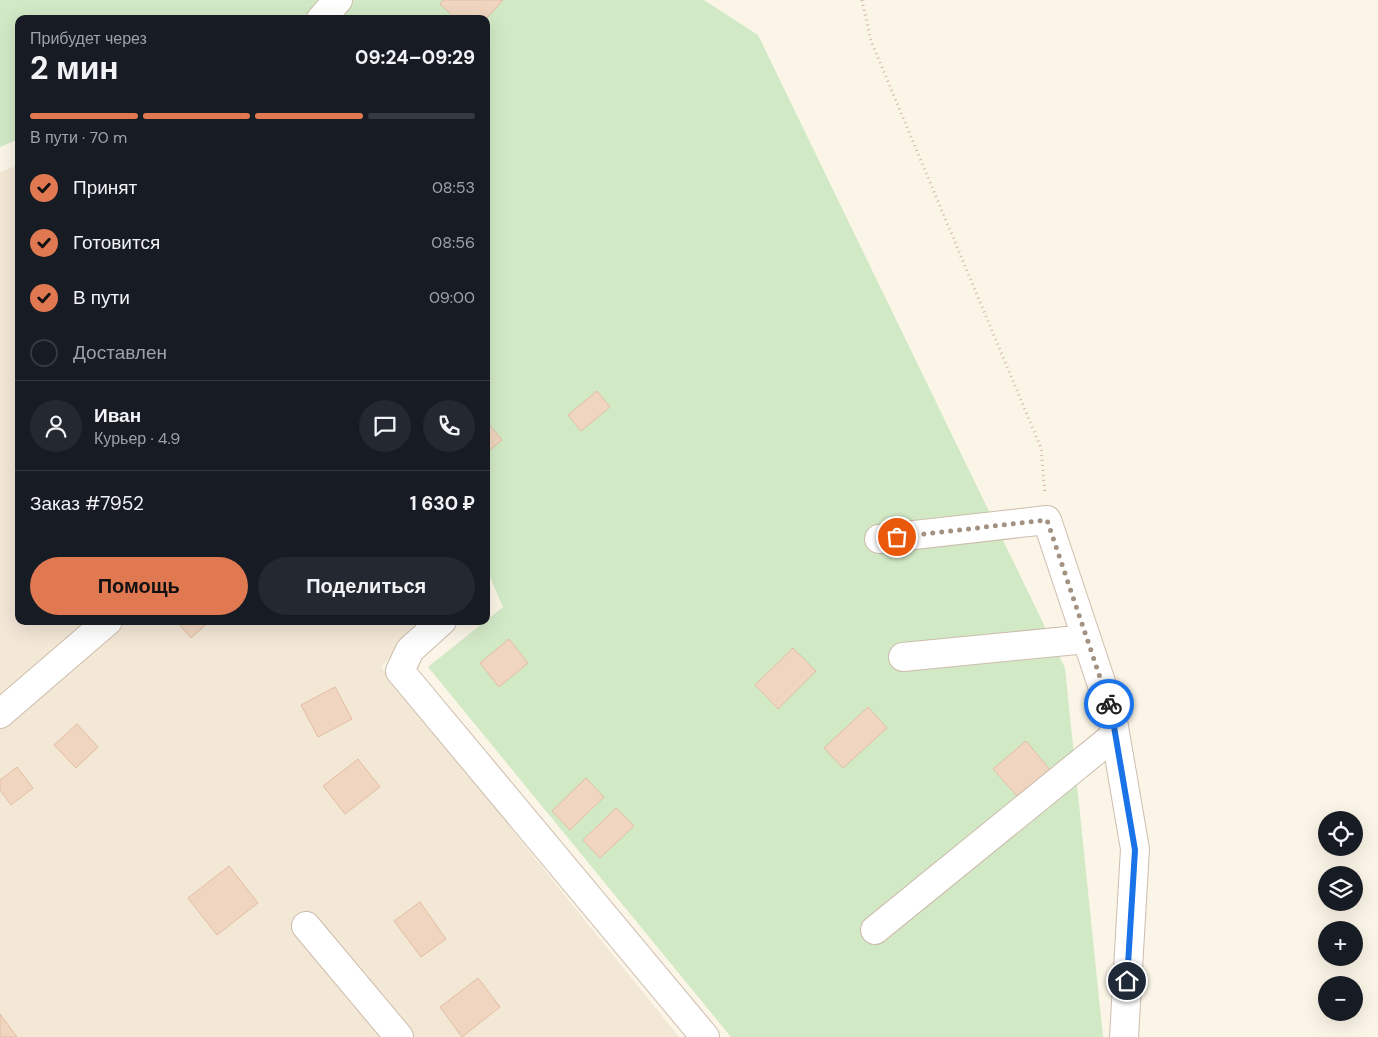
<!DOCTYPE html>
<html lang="ru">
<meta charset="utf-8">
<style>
:root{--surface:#171b24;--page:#242831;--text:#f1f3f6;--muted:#9ea1a6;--line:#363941;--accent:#e07951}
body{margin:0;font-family:"DM Sans",sans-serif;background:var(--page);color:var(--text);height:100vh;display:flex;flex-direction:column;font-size:19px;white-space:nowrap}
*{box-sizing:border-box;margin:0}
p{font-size:16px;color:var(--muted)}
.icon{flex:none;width:28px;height:28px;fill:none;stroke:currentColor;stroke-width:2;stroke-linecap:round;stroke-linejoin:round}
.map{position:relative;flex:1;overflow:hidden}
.panel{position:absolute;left:15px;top:15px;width:475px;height:610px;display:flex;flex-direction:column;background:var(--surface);border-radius:10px;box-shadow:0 5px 20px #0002}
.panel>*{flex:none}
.tools{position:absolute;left:1318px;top:811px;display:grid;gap:10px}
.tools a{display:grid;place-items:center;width:45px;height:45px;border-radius:50%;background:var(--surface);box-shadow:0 5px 20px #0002;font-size:25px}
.pin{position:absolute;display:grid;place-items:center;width:42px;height:42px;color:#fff;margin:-21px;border:2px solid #fff;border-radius:50%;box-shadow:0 1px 5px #0007}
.courier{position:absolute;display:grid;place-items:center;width:50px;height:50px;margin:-25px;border:4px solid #1a73e8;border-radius:50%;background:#fff;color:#222;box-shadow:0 1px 6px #0007}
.overview em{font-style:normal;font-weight:700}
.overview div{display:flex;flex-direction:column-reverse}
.overview{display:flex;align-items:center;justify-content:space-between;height:85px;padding:0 15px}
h1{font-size:32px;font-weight:700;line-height:38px}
.bar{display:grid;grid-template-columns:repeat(4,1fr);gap:8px 5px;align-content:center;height:60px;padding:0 15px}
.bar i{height:6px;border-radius:4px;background:var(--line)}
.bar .on{background:var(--accent)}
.bar p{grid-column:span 4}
.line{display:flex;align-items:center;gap:12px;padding:0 15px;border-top:1px solid var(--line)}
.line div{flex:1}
.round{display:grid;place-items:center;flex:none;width:52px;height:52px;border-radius:26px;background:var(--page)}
ol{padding:0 15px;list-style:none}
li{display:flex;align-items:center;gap:15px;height:55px}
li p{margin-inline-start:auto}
li .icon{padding:5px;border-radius:50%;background:var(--accent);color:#111;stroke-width:4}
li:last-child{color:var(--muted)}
li i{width:28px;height:28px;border:2px solid var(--line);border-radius:50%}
.button{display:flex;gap:10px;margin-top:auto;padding:10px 15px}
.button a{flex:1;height:58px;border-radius:30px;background:var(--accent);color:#111;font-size:20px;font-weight:700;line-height:58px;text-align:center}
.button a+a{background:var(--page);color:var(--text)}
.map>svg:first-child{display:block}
.residential{fill:#f3e7d6}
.green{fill:#d2e9c6}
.building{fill:#f0d6c0;stroke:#e2bda1}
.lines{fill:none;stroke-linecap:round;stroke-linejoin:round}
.minor-casing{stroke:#cdbdad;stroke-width:30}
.path{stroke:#d5b9a3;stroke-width:3;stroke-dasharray:1 4;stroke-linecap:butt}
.minor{stroke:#fff;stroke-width:28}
.done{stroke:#a39282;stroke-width:5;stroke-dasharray:0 9}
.route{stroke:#1a73e8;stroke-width:6}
</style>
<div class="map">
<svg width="1378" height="1037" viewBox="0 0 1378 1037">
<rect width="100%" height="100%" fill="#fbf5e7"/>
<path class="residential" d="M19,165V621H426L381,667L679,1037H0V172Z"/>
<path class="green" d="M0,0H704L758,35L1065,668L1103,1037H731L428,667L503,607L486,568V19H19V139L0,147Z"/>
<path class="building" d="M443,0H503L486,19H456L440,4Z
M597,391L610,407L581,431L568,415Z
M486,421L502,440L486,453Z
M176,621H210L191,638Z
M509,639L528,663L499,687L480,663Z
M793,648L816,671L778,709L755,685Z
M335,687L352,719L318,737L301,705Z
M868,707L887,728L843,768L824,748Z
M77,724L98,747L76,768L54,745Z
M1026,741L1051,771L1019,798L993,769Z
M358,759L380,787L345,814L323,786Z
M17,767L33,788L11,805L0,790V780Z
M586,778L604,797L570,830L552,811Z
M616,808L634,826L600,858L583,840Z
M229,866L258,903L217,935L188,898Z
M420,902L446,939L421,957L394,921Z
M478,978L500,1007L462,1037L440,1007Z
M0,1014L17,1037H0Z"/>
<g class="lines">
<defs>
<path id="minor" d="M321,19L338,0
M879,539L1047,520L1112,715L1135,849L1124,1037
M442,621L410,650L400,671L705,1037
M903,657L1087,639
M0,714L108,621
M306,926L399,1037
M875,930L1115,735"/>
</defs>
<use href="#minor" class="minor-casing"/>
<path class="path" d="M862,0L871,41L1041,448L1045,494"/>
<use href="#minor" class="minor"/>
</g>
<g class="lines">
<path class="done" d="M897,537L1047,520L1109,704"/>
<path class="route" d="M1109,704L1112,715L1135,850L1127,981"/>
</g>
</svg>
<div class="tools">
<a><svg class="icon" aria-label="locate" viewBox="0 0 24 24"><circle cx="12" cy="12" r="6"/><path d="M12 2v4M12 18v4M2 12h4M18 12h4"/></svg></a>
<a><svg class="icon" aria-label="layers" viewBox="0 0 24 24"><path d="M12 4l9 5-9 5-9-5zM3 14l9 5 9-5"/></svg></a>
<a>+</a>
<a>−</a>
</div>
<div class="pin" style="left:897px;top:537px;background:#ea580c"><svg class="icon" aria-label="bag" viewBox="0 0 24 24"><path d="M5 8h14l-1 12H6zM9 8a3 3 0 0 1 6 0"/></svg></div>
<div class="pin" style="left:1127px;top:981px;background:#1f2937"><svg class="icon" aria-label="home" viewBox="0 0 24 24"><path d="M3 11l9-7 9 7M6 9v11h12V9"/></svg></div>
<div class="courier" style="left:1109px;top:704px"><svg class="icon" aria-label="bike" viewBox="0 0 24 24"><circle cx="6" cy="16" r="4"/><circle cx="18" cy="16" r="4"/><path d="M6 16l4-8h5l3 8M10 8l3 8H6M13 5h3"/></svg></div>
<section class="panel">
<div class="overview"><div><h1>2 мин</h1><p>Прибудет через</p></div><em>09:24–09:29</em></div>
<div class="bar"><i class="on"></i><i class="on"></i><i class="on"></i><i></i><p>В пути · 70 m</p></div>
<ol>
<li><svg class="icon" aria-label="check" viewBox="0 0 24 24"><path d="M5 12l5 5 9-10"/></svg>Принят<p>08:53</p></li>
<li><svg class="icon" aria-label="check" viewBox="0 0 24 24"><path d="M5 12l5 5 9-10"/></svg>Готовится<p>08:56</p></li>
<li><svg class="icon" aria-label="check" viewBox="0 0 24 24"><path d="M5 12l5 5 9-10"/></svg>В пути<p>09:00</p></li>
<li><i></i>Доставлен</li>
</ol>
<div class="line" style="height:90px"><a class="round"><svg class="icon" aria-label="person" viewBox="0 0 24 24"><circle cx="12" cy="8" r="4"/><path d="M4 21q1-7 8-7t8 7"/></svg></a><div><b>Иван</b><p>Курьер · 4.9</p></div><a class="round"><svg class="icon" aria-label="chat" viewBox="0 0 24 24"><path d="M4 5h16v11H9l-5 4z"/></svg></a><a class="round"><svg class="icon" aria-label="phone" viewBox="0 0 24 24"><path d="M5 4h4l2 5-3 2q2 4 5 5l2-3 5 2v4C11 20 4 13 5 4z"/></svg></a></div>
<div class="line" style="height:65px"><div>Заказ #7952</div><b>1 630 ₽</b></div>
<div class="button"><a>Помощь</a><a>Поделиться</a></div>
</section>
</div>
